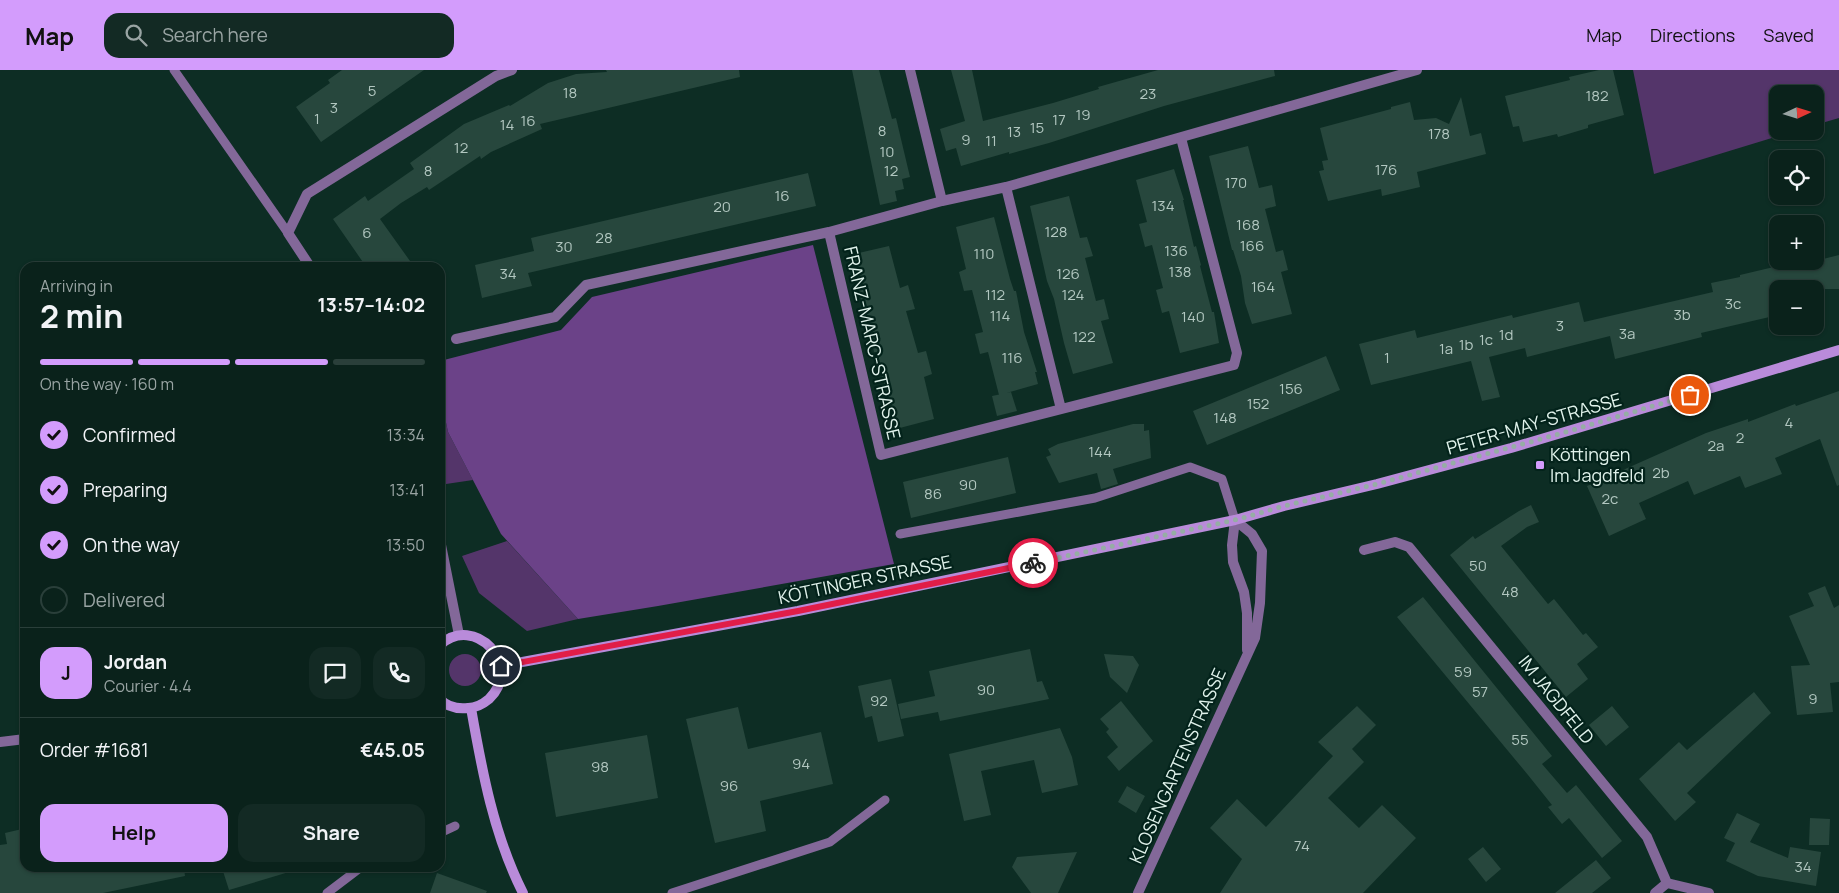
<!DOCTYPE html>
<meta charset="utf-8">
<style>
:root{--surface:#0a221b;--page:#132a24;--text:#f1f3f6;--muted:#99a4a3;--line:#2a3f3a;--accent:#d39cfc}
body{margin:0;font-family:Manrope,sans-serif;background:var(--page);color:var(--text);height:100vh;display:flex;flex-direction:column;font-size:19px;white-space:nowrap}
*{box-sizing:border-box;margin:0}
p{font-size:16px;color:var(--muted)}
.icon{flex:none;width:28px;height:28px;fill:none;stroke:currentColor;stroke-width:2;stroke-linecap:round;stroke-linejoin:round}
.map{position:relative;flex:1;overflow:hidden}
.panel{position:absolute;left:20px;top:192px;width:425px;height:610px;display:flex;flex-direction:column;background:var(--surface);border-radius:15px;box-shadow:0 1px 4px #0004,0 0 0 1px var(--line)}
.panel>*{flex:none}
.needle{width:32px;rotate:86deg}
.buttons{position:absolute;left:1769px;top:15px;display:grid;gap:10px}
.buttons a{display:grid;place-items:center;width:55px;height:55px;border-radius:10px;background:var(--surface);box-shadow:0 1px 4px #0004,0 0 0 1px var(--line);font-size:25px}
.pin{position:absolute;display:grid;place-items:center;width:42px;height:42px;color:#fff;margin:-21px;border:2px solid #fff;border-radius:50%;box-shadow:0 1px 5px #0007}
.courier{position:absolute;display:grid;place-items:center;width:50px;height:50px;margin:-25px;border:4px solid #e11d48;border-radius:50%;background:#fff;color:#222;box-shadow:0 1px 6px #0007}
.head em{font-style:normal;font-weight:700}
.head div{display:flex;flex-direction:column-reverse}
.head{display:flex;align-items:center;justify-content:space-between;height:85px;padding:0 20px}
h1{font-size:32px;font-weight:700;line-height:38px}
.bar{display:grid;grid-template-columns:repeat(4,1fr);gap:8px 5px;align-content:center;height:60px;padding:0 20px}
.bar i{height:6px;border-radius:4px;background:var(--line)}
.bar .active{background:var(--accent)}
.bar p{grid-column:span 4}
.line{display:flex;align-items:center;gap:12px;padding:0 20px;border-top:1px solid var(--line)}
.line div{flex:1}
.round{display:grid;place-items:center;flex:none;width:52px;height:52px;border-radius:15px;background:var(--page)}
ol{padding:0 20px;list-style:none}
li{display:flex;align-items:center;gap:15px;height:55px}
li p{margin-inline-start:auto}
li .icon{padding:5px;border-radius:50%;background:var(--accent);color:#111;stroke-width:4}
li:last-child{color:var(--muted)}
li i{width:28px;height:28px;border:2px solid var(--line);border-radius:50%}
.cta{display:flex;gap:10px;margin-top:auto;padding:10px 20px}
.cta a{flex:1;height:58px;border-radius:15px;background:var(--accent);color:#111;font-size:20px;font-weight:700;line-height:58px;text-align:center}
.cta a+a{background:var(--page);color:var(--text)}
header{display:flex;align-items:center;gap:30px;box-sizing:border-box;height:70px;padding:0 25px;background:var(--accent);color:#111}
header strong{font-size:24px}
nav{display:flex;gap:28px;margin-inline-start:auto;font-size:18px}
.search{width:350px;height:45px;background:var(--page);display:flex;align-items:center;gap:12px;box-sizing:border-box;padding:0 18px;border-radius:15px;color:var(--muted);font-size:19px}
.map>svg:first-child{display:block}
.green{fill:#54356a}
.forest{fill:#6b4288}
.building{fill:#27473d}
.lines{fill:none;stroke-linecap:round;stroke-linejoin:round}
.service{stroke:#836899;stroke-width:9}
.minor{stroke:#836899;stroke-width:10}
.tertiary{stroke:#836899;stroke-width:10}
.secondary{stroke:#b98bda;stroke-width:10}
.done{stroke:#96ada5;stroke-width:5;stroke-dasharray:0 9}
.route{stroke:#e11d48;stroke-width:6}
.poi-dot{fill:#d39cfc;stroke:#03231b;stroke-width:2}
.labels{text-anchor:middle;stroke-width:4.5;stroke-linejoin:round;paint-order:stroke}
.number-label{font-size:15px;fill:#b2c7c0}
.street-label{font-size:18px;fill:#e0f2eb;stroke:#03231b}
.poi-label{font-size:18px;fill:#e0f2eb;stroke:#03231b;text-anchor:start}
</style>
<header>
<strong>Map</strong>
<div class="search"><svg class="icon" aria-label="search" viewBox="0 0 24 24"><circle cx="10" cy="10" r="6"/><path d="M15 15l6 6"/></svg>Search here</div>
<nav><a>Map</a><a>Directions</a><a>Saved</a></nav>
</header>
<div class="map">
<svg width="1839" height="823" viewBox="0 0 1839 823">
<rect width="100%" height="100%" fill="#0d2d24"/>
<path class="green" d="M1633,0H1839V48L1815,55V24H1778V61H1795L1654,104Z
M440,324L448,362L473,410L446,414L440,395Z
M507,471L578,549L527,561L479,523L462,486Z
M449 600a16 16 0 1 1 32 0a16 16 0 1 1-32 0Z"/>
<path class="forest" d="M813,175L894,494L658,536L578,549L501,464L448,362L440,324V291L561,260L592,227Z"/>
<path class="building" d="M342,0H424L321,72L296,37L330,13L328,10Z
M606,0H739L740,7L540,54L542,59L491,82L481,89L480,86L429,120L427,117L401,133L380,149L415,198H367L333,149L365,126L368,131L414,99L410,93L464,54L509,35L510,36L548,13L576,4L607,2Z
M852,0H879L892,49L896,48L910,107L902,109L904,119L895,121L897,131L880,135Z
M951,0H972L983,51L1053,33L1099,19L1098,17L1158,0H1274L1275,6L1164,36L1049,73L1009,84V82L961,96L956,78L946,81L940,59L965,51Z
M1599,0H1613L1624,45L1588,55V58L1558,67L1557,64L1523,72L1519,56L1513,57L1505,26L1570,10L1569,7Z
M1461,27L1470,66L1481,63L1486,84L1417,102L1420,117L1382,126L1381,119L1328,131L1319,101L1324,100L1322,91L1328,90L1320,58L1391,39V37L1410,32L1414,50L1436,48L1449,54Z
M1248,76L1259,118L1272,115L1276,136L1265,139L1276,182L1283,180L1288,200L1281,202L1292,244L1252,254L1245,233L1241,206L1233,180H1232L1209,86Z
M1174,99L1184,130H1183L1194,177L1196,176L1201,195L1200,196L1212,242H1214L1219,273L1180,283L1169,241L1162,243L1156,220L1163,218L1152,175L1145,177L1139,154L1147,152L1136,110Z
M808,103L816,136L528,203L532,216L482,228L475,195L534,181L531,168Z
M1069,126L1080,168L1087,167L1093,186L1085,188L1096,231L1104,229L1109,249L1101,251L1113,293L1073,304L1064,273L1054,229L1047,211L1030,136Z
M994,147L1010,209L1014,221H1016L1024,262L1037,302H1035L1038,314L999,325L988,282L980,284L975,264L983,262L972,220L964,221L959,202L966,199L956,157Z
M889,176L900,218L908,215L915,239L906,241L918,283L926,281L932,304L924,307L934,349L896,359L893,347L891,348L885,316L876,282H874L870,262L852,197H853L850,185Z
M1839,185V219H1778V245L1701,263L1702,267L1615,289L1610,266L1527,287L1525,278L1489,287L1500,327L1482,331L1471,291L1371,315L1359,274L1415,260L1417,268L1512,245L1513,248L1579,232L1584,252L1713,222L1711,213L1740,207V205L1799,191H1815Z
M1326,286L1340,320L1207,375L1193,341Z
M1839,321V415L1837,416L1820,369L1775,388L1782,404L1745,418L1740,406L1694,425L1688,411L1639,433L1646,449L1609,466L1587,416L1706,363L1748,349V352L1795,334L1796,336Z
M1011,322L1017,341L997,346L992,326Z
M1133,354H1144V361L1149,360L1151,388L1113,399L1118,414L1105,418L1101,419L1097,403L1059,413L1046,387L1051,385L1048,379L1058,374Z
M1008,387L1016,423L911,448L903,412Z
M1531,435L1539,452L1527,457L1501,476L1548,534L1554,529L1583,565L1586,563L1598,577L1577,594L1588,609L1566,627L1450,485L1473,466L1475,469L1519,441Z
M1825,516L1834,538L1839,535V612L1830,613L1833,642L1797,645L1791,596L1810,595L1789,546L1814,536L1808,523Z
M1423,527L1552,686L1542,694L1567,723L1576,715L1622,771L1602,788L1569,748L1562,754L1548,737L1552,735L1528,705L1397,547Z
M1030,579L1037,612L1042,611L1049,629L940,651L938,642L901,649L898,634L935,626L929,601Z
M1104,584L1133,586L1139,595L1127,623L1110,607Z
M891,609L904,666L878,672L872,646L865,648L858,616Z
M1754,622L1771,643L1687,723L1696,732L1675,751L1639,709L1679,672L1687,680Z
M1121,631L1153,671L1119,701L1107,687L1118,677L1106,662L1109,659L1100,649Z
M1357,636L1376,655L1352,679L1364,692L1328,728L1359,758L1382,735L1416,768L1363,823H1220L1242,789L1210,758L1237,729L1266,757L1333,686L1318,672Z
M1612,636L1629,657L1606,676L1589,655Z
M738,637L748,679L821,662L833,714L760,731L766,761L715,773L686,649Z
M1060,658L1072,687L1078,715L1042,723L1034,690L981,701L991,745L964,751L949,684Z
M647,665L658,728L556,747L545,683Z
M1127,716L1145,726L1136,743L1118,732Z
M1737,743L1760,754L1750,772L1788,788L1790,777L1821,782L1816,816L1758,806L1726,791L1735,773L1724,768Z
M1810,748L1830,749L1829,775H1809Z
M22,759L25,773V798H184L185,806L103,823H0V775L7,774L5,763Z
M1483,777L1501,799L1486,812L1468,789Z
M1077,782L1058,823H1031L1012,797L1017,787Z
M1596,790L1611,808L1592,823H1555Z
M222,798H288L289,802L229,820Z
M437,803L487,821L486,823H430Z"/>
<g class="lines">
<path class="service" d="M174,0L288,163
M900,464L1095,428L1190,397L1222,409L1235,450
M440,763L455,756
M327,823L360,798
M672,823L830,772L885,730"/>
<path class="minor" d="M910,0L942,131
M1006,117L1061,339
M829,162L881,385L1234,295L1237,283L1181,68
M311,198L288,163L307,124L496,6L512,0
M456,269L555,247L586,215L829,162L942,131L1006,117L1417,0
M1235,450L1232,475L1233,492L1244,522L1247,543V580
M440,470L459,565
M1364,480L1395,472L1409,477L1647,767L1667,813L1709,823
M1138,823L1255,568L1260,533L1262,481L1252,464L1235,450
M1655,823L1667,813"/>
<path class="tertiary" d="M0,672L25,669"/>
<path class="secondary" d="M440,575C474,543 524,595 489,629C483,634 476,638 468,638C458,639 447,637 440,629
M501,596L798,541L1235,450L1284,436L1377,414L1511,378L1839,280
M471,638C482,701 494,766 523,823"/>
</g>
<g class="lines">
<path class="done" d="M1033,493L1235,450L1284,436L1377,414L1559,364L1690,325"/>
<path class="route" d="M501,596L798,541L1033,493"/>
</g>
<rect class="poi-dot" x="1535" y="390" width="10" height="10" rx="2.5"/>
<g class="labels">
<g class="number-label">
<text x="372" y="26">5</text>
<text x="570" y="28">18</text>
<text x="1148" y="29">23</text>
<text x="1597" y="31">182</text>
<text x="334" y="43">3</text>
<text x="1083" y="50">19</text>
<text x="317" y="54">1</text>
<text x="1059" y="55">17</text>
<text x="528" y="56">16</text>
<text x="507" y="60">14</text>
<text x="1037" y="63">15</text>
<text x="882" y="66">8</text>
<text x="1014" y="67">13</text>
<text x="1439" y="69">178</text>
<text x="966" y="75">9</text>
<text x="991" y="76">11</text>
<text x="461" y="83">12</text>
<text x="887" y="87">10</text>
<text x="1386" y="105">176</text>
<text x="428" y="106">8</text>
<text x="891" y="106">12</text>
<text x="1236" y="118">170</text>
<text x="782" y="131">16</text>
<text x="1163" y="141">134</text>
<text x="722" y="142">20</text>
<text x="1248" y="160">168</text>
<text x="1056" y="167">128</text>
<text x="367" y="168">6</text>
<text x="604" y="173">28</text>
<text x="1252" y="181">166</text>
<text x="564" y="182">30</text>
<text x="1176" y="186">136</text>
<text x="984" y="189">110</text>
<text x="1180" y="207">138</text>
<text x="508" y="209">34</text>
<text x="1068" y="209">126</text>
<text x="1263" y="222">164</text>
<text x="995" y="230">112</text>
<text x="1073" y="230">124</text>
<text x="1733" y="239">3c</text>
<text x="1682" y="250">3b</text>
<text x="1000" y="251">114</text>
<text x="1193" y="252">140</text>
<text x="1560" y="261">3</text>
<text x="1627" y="269">3a</text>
<text x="1506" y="270">1d</text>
<text x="1084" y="272">122</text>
<text x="1486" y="275">1c</text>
<text x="1466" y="280">1b</text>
<text x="1446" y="284">1a</text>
<text x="1012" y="293">116</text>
<text x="1387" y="293">1</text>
<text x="1291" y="324">156</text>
<text x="1258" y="339">152</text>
<text x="1225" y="353">148</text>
<text x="1789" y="358">4</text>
<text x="1740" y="373">2</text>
<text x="1716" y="381">2a</text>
<text x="1100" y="387">144</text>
<text x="1661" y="408">2b</text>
<text x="968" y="420">90</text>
<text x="933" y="429">86</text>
<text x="1610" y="434">2c</text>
<text x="1478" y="501">50</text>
<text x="1510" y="527">48</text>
<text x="1463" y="607">59</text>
<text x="986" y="625">90</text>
<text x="1480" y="627">57</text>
<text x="1813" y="634">9</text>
<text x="879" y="636">92</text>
<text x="1520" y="675">55</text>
<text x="801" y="699">94</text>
<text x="600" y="702">98</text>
<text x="729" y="721">96</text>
<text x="1302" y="781">74</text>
<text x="1803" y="802">34</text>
</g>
<g class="street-label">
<text transform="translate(872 273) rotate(77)" y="6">FRANZ-MARC-STRASSE</text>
<text transform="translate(1534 354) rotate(-16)" y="6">PETER-MAY-STRASSE</text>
<text transform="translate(865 510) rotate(-12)" y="6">KÖTTINGER STRASSE</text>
<text transform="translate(1556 630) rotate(51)" y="6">IM JAGDFELD</text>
<text transform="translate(1178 696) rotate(-66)" y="6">KLOSENGARTENSTRASSE</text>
</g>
<g class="poi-label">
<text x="1550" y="391">Köttingen<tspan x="1550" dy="21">Im Jagdfeld</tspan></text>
</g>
</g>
</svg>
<div class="buttons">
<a><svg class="needle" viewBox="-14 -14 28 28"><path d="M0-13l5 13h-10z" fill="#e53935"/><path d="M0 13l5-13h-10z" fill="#99a4a3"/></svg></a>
<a><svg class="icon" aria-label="locate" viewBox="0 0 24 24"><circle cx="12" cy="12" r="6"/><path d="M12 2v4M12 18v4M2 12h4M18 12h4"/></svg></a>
<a>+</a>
<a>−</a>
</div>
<div class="pin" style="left:1690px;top:325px;background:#ea580c"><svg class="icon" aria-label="bag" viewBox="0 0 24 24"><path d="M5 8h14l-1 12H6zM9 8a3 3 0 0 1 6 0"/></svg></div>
<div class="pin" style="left:501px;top:596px;background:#1f2937"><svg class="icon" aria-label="home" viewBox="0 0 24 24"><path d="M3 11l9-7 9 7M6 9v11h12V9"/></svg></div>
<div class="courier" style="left:1033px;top:493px"><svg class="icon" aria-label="bike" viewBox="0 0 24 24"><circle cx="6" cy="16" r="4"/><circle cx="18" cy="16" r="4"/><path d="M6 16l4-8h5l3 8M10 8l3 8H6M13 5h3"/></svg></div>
<section class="panel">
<div class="head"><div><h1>2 min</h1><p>Arriving in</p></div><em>13:57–14:02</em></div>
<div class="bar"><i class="active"></i><i class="active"></i><i class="active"></i><i></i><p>On the way · 160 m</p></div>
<ol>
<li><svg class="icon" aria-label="check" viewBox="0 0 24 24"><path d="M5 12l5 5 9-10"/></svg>Confirmed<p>13:34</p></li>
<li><svg class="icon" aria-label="check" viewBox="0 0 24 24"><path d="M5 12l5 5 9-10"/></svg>Preparing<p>13:41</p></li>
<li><svg class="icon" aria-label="check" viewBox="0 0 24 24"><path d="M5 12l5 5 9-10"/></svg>On the way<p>13:50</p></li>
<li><i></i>Delivered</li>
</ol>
<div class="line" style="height:90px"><b class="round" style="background:var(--accent);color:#111">J</b><div><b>Jordan</b><p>Courier · 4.4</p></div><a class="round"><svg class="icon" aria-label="chat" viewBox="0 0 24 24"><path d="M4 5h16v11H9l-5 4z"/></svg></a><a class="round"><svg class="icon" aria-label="phone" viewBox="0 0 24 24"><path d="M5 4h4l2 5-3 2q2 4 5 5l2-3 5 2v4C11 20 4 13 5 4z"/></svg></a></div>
<div class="line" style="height:65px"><div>Order #1681</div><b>€45.05</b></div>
<div class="cta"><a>Help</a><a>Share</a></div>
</section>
</div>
